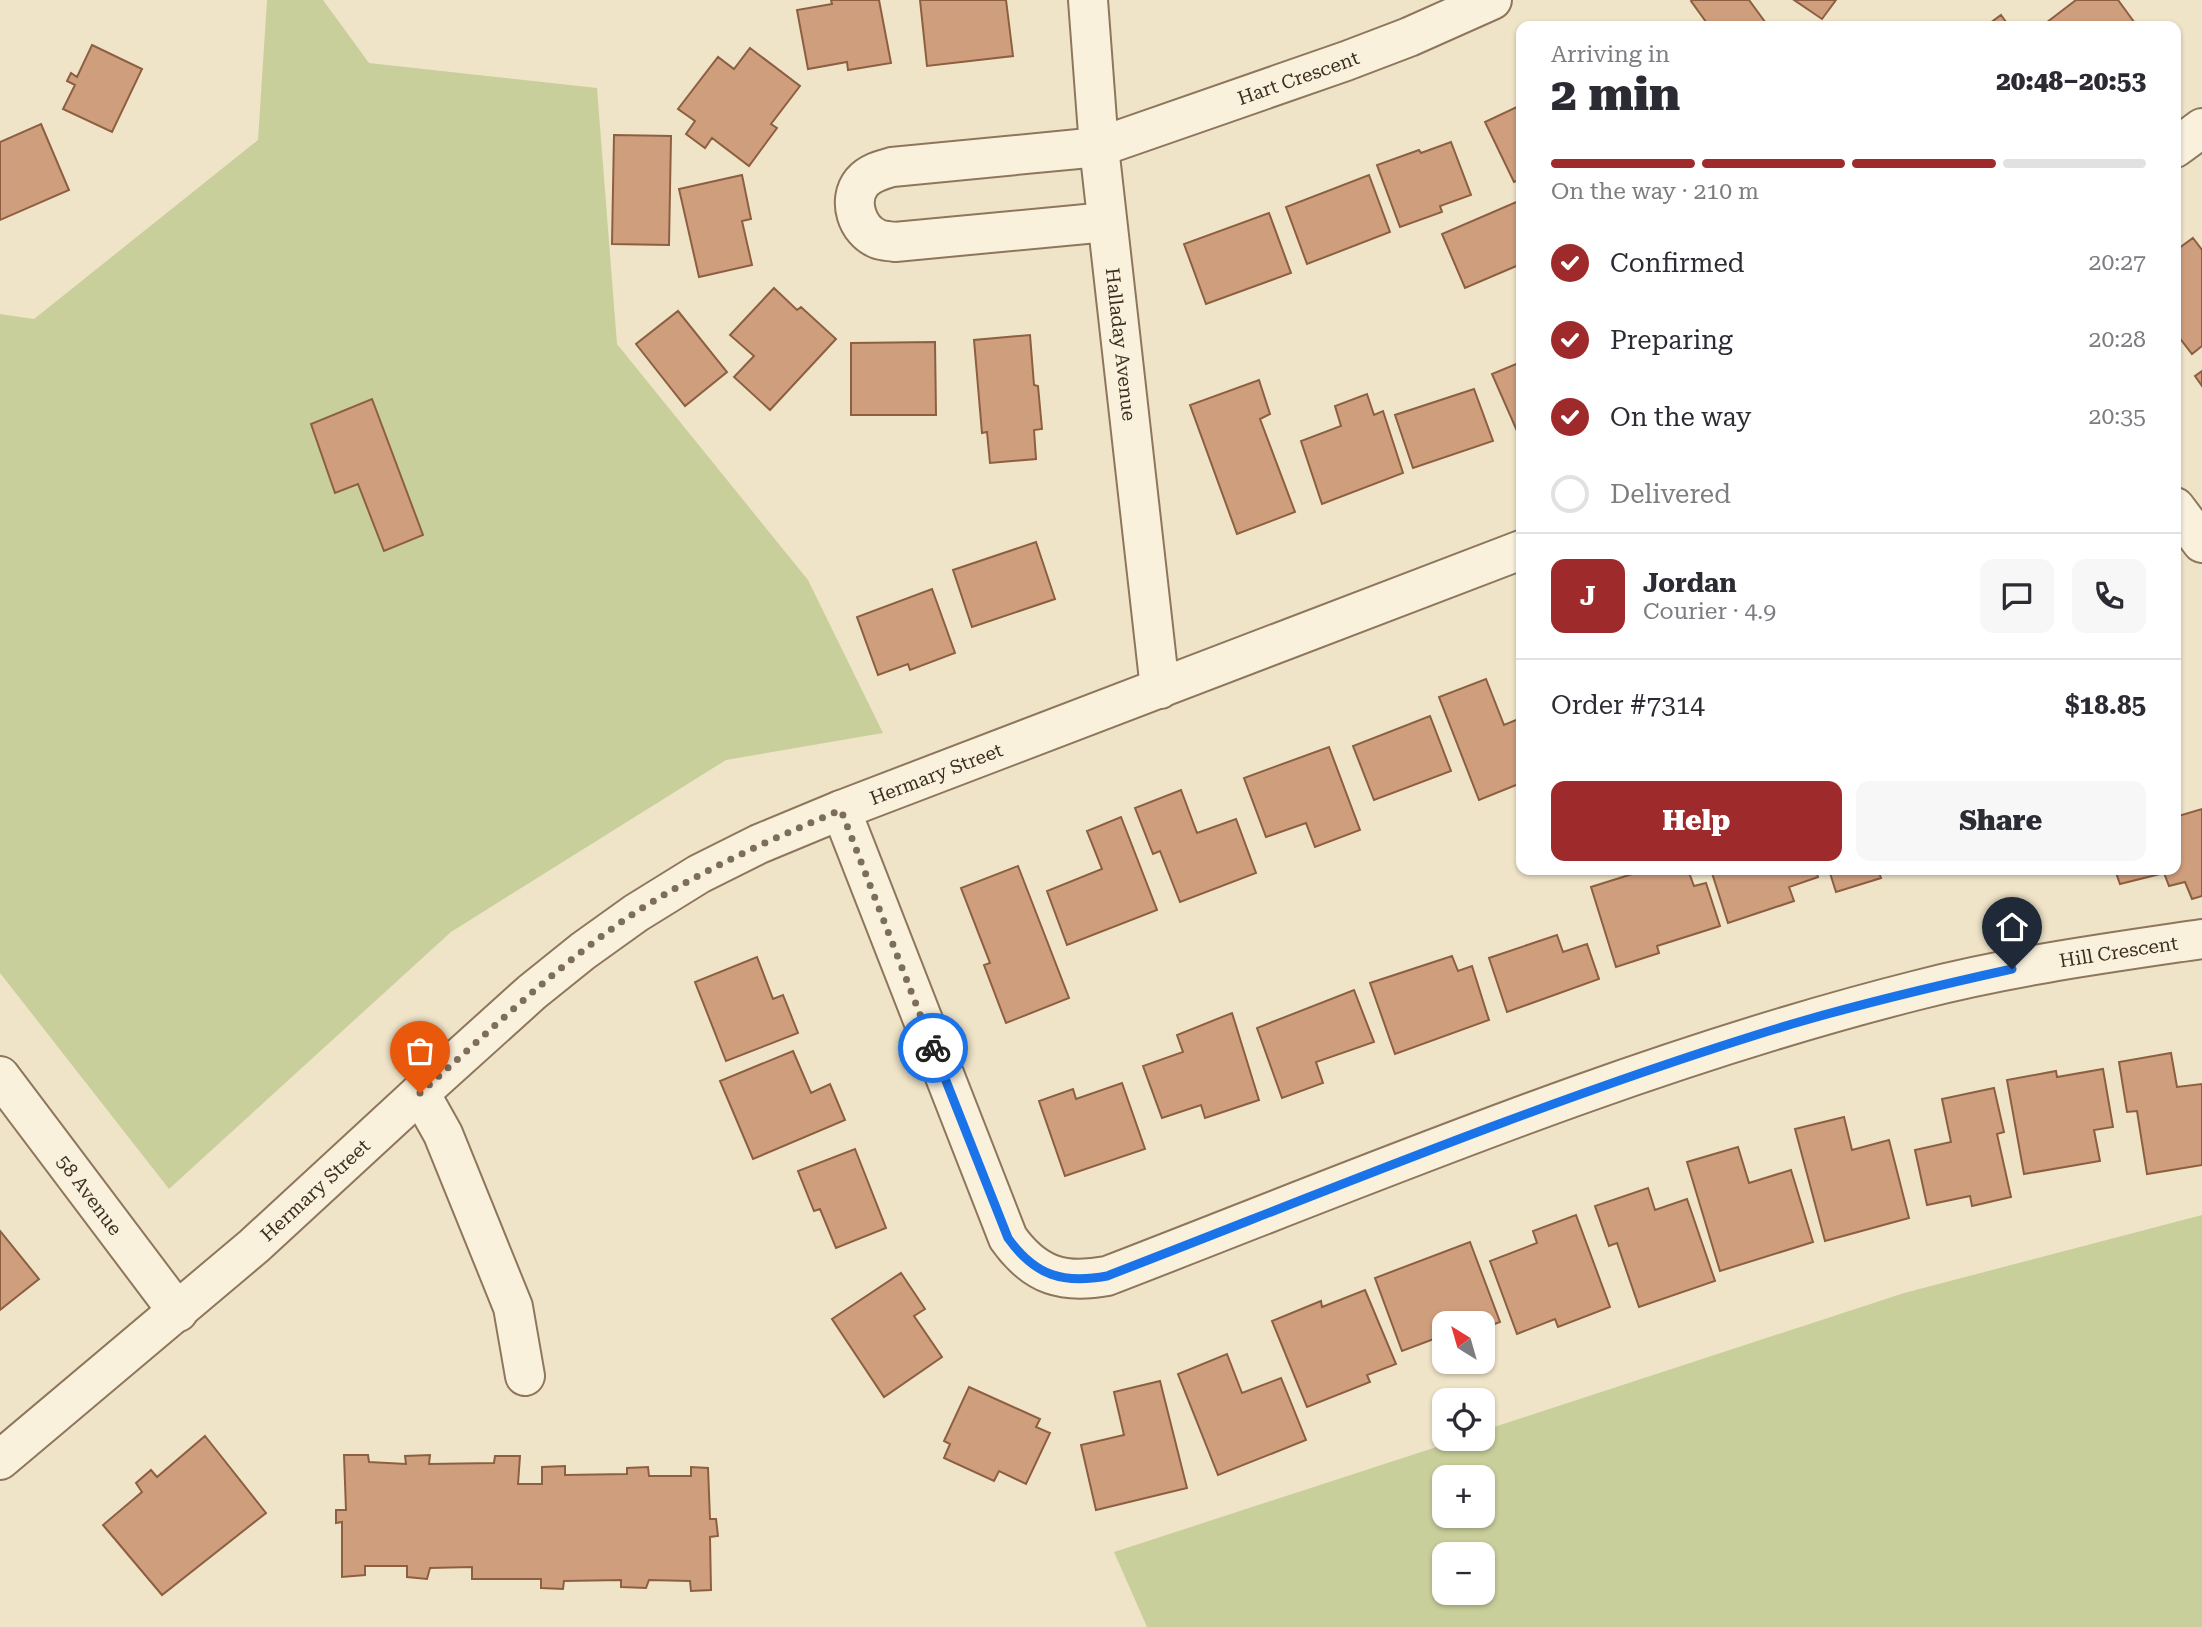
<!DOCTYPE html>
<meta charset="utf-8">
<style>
:root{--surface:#fff;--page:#f7f7f7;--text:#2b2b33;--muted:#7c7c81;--line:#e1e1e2;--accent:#9e2a2b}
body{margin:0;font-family:"Roboto Serif",serif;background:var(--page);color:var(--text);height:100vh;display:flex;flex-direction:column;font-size:26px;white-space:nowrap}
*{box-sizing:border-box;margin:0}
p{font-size:23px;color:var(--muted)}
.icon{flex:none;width:38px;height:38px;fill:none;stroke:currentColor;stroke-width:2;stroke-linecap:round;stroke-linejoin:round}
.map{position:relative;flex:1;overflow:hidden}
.drawer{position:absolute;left:1516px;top:21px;width:665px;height:854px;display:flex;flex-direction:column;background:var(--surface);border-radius:14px;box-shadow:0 2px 5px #0004}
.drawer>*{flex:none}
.needle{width:46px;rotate:323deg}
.tools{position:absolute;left:1432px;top:1311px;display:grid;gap:14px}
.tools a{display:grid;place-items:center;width:63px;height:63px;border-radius:14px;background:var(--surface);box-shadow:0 2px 5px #0004;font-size:35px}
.pin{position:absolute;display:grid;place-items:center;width:60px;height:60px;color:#fff;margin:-72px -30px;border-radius:50% 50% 50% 0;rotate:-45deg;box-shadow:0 0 7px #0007}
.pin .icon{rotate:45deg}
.courier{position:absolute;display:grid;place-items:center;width:70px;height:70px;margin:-35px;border:5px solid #1a73e8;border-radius:50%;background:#fff;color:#222;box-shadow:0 2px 9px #0007}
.summary em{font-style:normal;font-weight:800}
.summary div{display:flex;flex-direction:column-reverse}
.summary{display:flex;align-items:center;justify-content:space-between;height:119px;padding:0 35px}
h1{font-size:46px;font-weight:800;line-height:52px}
.bar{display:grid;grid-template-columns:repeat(4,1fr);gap:10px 7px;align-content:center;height:84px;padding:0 35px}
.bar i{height:9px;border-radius:5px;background:var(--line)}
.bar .selected{background:var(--accent)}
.bar p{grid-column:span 4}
.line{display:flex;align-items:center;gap:18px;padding:0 35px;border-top:2px solid var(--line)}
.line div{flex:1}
.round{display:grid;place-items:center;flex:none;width:74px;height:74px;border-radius:14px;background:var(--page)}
ol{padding:0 35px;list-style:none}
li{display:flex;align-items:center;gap:21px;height:77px}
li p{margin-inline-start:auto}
li .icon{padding:7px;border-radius:50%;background:var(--accent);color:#fff;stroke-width:4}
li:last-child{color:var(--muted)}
li i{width:38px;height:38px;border:4px solid var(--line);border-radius:50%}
.action{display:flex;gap:14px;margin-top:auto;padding:14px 35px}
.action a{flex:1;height:80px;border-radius:14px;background:var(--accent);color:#fff;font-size:28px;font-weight:800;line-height:80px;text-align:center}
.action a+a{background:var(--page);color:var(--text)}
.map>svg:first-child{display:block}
.green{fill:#c9cf9b;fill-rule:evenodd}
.building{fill:#cf9f7d;stroke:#8d5f41;stroke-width:2}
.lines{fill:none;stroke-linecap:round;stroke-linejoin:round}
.minor-casing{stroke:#8d765c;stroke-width:42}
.minor{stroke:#faf1dc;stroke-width:38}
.done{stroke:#7c6e5b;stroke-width:7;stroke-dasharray:0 12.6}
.route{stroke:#1a73e8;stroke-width:9}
.labels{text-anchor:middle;stroke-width:6;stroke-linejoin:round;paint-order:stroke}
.street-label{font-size:19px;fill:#3d2e20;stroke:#f7eed8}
</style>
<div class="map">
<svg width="2202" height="1627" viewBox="0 0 2202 1627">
<rect width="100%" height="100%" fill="#f0e4c8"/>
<path class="green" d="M267,0H323L369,63L597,88L617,344L808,580L883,733L726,760L451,932L169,1189L0,973V314L34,319L258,140Z
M2202,1215V1627H1147L1114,1552L1461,1439L1482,1438V1431L1904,1293ZM1444,1477H1482V1516H1444ZM1444,1554H1482V1592H1444Z"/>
<path class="building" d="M831,0H879L891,63L848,70L847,62L808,69L797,10L832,4Z
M920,0H1006L1013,56L927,66Z
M1692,0H1749L1768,26H1709L1691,1Z
M1794,0H1836L1822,19Z
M2076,0H2118L2137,26H2042Z
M2001,15L2009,26H1986Z
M92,45L142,69L112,132L63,109L75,85L67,81L71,73L77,77Z
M750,48L800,86L771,124L777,128L749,166L712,138L705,148L686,134L695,121L678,109L718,57L734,69Z
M1521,105V179L1514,182L1485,122Z
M41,124L69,190L0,220V142Z
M614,135L671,136L669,245L612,244Z
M1451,142L1471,195L1440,206L1442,212L1400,227L1377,165L1419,150L1421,153Z
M742,175L751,219L742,221L752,265L699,277L679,189Z
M1369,175L1390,232L1307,264L1286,207Z
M1521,200V264L1465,288L1442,234Z
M1269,213L1291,273L1206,304L1184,244Z
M2193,238L2202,250V346L2192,354L2175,332V251Z
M774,288L797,310L801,307L836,339L770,410L734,377L754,356L730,335Z
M678,311L727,372L685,406L636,344Z
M1030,335L1034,385L1038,386L1042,429L1034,430L1036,459L990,463L987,432L982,433L974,340Z
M935,342L936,415H851V343Z
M1521,362V429L1517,431L1492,374Z
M2202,371V386L2195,376Z
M1259,380L1270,414L1260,419L1295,512L1237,534L1190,405Z
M1474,389L1493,441L1413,468L1395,415Z
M1367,394L1374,415L1383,411L1403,473L1322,504L1301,441L1341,426L1335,406Z
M372,399L423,535L384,551L358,484L335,493L311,424Z
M1036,542L1055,599L972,627L953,570Z
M932,589L955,653L910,670L908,664L878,675L857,617Z
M1486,679L1504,725L1521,718V783L1479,800L1439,697Z
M1430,716L1451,771L1374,800L1353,746Z
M1329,747L1360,830L1315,847L1306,823L1266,837L1244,778Z
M1181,790L1197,833L1236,819L1256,873L1180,902L1160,851L1153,854L1135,808Z
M2202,809V896L2192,899L2185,882L2169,886L2164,873L2120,884L2115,870H2175V817Z
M1121,817L1157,910L1067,945L1047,891L1102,869L1087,831Z
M1018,866L1069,998L1006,1023L984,965L990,963L961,888Z
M1645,870H1688L1694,886L1706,883L1720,926L1657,946L1659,953L1616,967L1591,887Z
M1711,870H1816L1818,877L1789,887L1794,901L1728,923Z
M1829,870H1878L1881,878L1836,892Z
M1557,935L1563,952L1587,944L1599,979L1507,1012L1489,958Z
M1452,956L1458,971L1472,966L1489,1020L1395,1054L1370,983Z
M757,957L773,999L783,995L798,1033L726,1061L695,982Z
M1354,990L1374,1042L1316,1062L1323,1083L1282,1098L1257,1028Z
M1232,1013L1259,1100L1205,1118L1201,1105L1162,1118L1143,1066L1183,1052L1177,1035Z
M793,1051L811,1093L830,1084L845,1120L753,1159L720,1081Z
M2171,1053L2177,1087L2202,1084V1165L2147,1174L2137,1111L2127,1112L2119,1062Z
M2103,1069L2113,1127L2094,1130L2100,1161L2024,1174L2007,1080L2056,1071L2057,1077Z
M1122,1083L1145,1149L1065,1176L1039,1101L1073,1089L1076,1099Z
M1994,1088L2004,1132L1997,1134L2011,1197L1972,1206L1970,1196L1927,1205L1915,1150L1951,1142L1942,1099Z
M1844,1117L1852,1150L1889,1140L1909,1218L1825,1241L1795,1129Z
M1738,1147L1749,1183L1791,1170L1813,1242L1720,1271L1687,1162Z
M855,1149L886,1228L836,1248L820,1209L814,1211L798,1171Z
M1648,1188L1655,1210L1687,1199L1715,1281L1639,1307L1617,1243L1609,1246L1595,1206Z
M1576,1215L1610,1307L1558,1327L1555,1319L1517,1334L1490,1261L1537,1243L1533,1231Z
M0,1231L39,1279L0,1310Z
M1470,1242L1500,1322L1482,1329V1323H1444V1343L1442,1344L1439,1337L1402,1351L1375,1278Z
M901,1273L925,1309L914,1316L942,1357L884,1397L832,1319Z
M1365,1290L1396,1364L1367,1375L1370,1382L1307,1407L1272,1321L1321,1301L1322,1307Z
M1227,1354L1242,1393L1281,1378L1306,1440L1218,1475L1178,1374Z
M1160,1381L1187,1488L1096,1510L1081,1445L1124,1435L1114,1392Z
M969,1387L1040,1419L1036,1427L1050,1433L1026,1484L999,1471L994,1481L944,1458L950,1444L944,1441Z
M205,1436L266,1513L162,1595L103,1525L142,1492L136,1483L151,1470L157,1477Z
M344,1455H368L369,1462L406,1464L405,1456L430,1455L429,1464L494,1463L495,1456H520L518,1484H542V1467L565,1466V1475L627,1474V1468L648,1467L649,1476H691V1467L708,1468L710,1519H716L718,1536L710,1537L711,1590L691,1591L690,1581L649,1580L646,1588L621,1587V1580L564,1581L563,1589L541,1588V1579H472V1567L430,1568L427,1579L407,1577V1566H365V1575L342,1577V1522L336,1523V1510H346Z"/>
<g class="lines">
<defs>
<g id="minor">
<path id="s1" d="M1088,0L1099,147L1160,689"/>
<path d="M2175,148L2202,128"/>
<path id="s2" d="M1107,222L895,242C889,241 883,241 878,239C857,231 847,200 862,182C870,173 881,170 892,167L1099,147L1346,61L1409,37L1492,0"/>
<path d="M2175,507L2202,543"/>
<path id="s3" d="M841,810L1008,1238C1035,1276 1063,1284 1107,1276C1374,1173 1640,1060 1918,990C2011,966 2107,953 2202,939"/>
<path id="s4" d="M0,1076L178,1312"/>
<path d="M420,1093L443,1134L513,1307L525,1376"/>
<path id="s5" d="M0,1460L254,1246L420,1093L532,992L583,951L636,913L699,874L759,844L841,810L1521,550"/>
</g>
</defs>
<use href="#minor" class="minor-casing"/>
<use href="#minor" class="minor"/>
</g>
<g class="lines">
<path class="done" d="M420,1093C490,1031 558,964 636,912C702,870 769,840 841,810L933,1048"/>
<path class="route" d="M933,1048L1008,1238C1035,1276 1063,1284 1107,1276C1322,1193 1536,1104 1756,1035C1841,1008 1926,988 2012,969"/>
</g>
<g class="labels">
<g class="street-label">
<text dy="7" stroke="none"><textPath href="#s2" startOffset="751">Hart Crescent</textPath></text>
<text dy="7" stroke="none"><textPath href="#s1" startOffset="346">Halladay Avenue</textPath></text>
<text dy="7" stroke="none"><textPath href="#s5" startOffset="1171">Hermary Street</textPath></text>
<text dy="7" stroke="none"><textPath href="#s3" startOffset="1638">Hill Crescent</textPath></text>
<text dy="7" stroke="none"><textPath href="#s5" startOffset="415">Hermary Street</textPath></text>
<text dy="7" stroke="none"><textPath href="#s4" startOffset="149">58 Avenue</textPath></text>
</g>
</g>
</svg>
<div class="tools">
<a><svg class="needle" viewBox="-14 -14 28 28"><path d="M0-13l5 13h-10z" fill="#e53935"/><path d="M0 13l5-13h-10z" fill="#7c7c81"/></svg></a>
<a><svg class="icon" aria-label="locate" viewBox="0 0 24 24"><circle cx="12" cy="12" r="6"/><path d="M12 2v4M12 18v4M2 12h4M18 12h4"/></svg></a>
<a>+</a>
<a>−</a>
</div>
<div class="pin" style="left:420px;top:1093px;background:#ea580c"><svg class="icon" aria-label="bag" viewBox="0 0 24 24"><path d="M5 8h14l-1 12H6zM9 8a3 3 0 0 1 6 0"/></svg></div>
<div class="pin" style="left:2012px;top:969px;background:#1f2937"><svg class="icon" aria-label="home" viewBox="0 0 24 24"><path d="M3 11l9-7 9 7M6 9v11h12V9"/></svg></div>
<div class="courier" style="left:933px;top:1048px"><svg class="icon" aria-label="bike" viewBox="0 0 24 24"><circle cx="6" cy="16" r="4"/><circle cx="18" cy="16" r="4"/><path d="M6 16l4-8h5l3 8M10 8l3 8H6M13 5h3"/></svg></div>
<section class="drawer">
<div class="summary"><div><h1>2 min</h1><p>Arriving in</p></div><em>20:48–20:53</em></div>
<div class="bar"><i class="selected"></i><i class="selected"></i><i class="selected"></i><i></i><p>On the way · 210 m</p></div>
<ol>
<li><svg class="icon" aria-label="check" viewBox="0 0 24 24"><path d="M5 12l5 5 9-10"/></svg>Confirmed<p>20:27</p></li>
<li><svg class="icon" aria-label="check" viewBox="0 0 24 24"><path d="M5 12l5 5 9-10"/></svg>Preparing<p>20:28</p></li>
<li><svg class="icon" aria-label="check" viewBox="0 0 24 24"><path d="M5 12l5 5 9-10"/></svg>On the way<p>20:35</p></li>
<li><i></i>Delivered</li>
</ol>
<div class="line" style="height:126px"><b class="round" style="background:var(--accent);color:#fff">J</b><div><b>Jordan</b><p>Courier · 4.9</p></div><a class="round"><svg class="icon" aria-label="chat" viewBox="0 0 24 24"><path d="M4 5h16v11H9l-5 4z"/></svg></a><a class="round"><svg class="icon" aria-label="phone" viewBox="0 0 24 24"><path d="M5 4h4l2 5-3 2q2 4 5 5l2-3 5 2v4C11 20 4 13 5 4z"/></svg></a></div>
<div class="line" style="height:91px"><div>Order #7314</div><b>$18.85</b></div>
<div class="action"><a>Help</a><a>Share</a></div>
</section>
</div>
